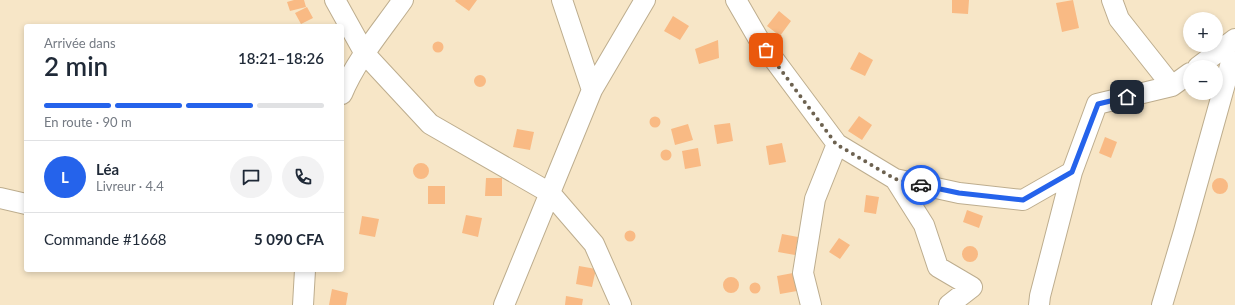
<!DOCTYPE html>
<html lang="fr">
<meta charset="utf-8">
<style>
:root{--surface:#fff;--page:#f2f2f3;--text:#1f2937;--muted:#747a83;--line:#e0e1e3;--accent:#2563eb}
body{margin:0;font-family:Lato,sans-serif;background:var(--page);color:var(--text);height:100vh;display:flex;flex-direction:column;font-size:15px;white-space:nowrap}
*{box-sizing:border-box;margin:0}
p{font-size:13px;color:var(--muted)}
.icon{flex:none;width:22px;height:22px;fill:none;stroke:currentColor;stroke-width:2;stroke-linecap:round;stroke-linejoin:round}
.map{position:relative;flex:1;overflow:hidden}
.side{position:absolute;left:24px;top:24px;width:320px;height:248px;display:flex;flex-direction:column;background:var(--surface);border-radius:4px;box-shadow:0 2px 6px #0003}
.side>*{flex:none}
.fabs{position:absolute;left:1183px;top:12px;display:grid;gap:8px}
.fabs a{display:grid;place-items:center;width:40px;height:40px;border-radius:50%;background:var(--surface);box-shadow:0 2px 6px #0003;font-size:20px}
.pin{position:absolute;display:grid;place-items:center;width:34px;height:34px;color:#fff;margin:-17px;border-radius:8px;box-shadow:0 2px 6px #0006}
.courier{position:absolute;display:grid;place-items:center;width:40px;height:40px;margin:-20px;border:3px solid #2563eb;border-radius:50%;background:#fff;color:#222;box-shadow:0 1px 5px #0007}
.overview em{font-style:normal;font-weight:600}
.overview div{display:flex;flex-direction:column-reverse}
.overview{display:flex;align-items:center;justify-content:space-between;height:68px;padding:0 20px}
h1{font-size:26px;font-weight:600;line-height:30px}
.bar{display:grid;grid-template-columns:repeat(4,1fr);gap:6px 4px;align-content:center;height:48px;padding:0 20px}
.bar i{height:5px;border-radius:3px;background:var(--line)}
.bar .selected{background:var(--accent)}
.bar p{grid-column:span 4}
.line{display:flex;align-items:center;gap:10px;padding:0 20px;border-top:1px solid var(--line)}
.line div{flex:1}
.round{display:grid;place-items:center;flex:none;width:42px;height:42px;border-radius:21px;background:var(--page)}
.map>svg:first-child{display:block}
.building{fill:#f9ba84}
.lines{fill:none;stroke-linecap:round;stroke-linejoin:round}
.minor-casing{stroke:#bdad8e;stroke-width:22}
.minor{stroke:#fff;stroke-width:20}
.done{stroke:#6d6250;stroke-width:4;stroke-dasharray:0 7.2}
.route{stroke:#2563eb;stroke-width:5}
</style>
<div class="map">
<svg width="1235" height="305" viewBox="0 0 1235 305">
<rect width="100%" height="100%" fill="#f7e6c7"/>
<path class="building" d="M294,0H304L306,7L290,11L287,2Z
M456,0H477L469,11L455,1Z
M952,0H969L968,14L952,13Z
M1073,0L1079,28L1062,32L1056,3Z
M307,7L313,18L301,24L295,13Z
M779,11L791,21L780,36L767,26Z
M673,16L689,26L680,40L664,31Z
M718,40L719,58L699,64L695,49Z
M432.5 47a5.5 5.5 0 1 1 11 0a5.5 5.5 0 1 1-11 0Z
M859,52L873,60L865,76L850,69Z
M474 81a6 6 0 1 1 12 0a6 6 0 1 1-12 0Z
M859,116L872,125L862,140L848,131Z
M649.5 122a5.5 5.5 0 1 1 11 0a5.5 5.5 0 1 1-11 0Z
M730,123L733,141L717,144L714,125Z
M688,124L693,140L675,145L671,129Z
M517,129L534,132L530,150L513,147Z
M1105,137L1117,142L1111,158L1099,153Z
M782,143L786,162L769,165L766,146Z
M698,148L701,166L685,169L682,151Z
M660.5 155a5.5 5.5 0 1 1 11 0a5.5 5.5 0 1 1-11 0Z
M413 171a8 8 0 1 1 16 0a8 8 0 1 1-16 0Z
M1212 186a8 8 0 1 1 16 0a8 8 0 1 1-16 0Z
M486,178H502V196H485Z
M428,186H445V204H428Z
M866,195L879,197L876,214L864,212Z
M967,210L983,216L979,228L963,222Z
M466,215L482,218L478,237L462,233Z
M362,216L379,219L375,237L359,234Z
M624.5 236a5.5 5.5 0 1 1 11 0a5.5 5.5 0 1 1-11 0Z
M782,234L798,237L795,255L778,252Z
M839,238L850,245L840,259L829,252Z
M962 254a8 8 0 1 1 16 0a8 8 0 1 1-16 0Z
M579,266L596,269L592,287L576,284Z
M793,273L797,291L780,294L777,276Z
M723 285a8 8 0 1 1 16 0a8 8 0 1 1-16 0Z
M749.5 288a5.5 5.5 0 1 1 11 0a5.5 5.5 0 1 1-11 0Z
M332,289L348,293L346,305H329Z
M566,296L583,299L582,305H565Z"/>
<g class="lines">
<defs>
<path id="minor" d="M335,0L365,54L430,124L550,193L594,244L621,305
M562,0L592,90
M736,0L758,38L837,144L895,179L959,193L1023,200L1072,172L1097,104L1172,86L1190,73
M1112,0L1119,19L1172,86
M1198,67L1235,39
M342,94C356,60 382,30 403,0
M895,179L924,225L938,267L972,287L949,305
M0,198L26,204
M303,305L305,270
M504,305L592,90L645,0
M811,305L803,273L815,199L837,144
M1039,305L1040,296L1072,172
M1162,305L1184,231L1235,48"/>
</defs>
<use href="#minor" class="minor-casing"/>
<use href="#minor" class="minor"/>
</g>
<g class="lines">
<path class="done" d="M766,50L836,144L895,179L921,185"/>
<path class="route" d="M921,185L959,193L1023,200L1072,172L1098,104L1127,97"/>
</g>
</svg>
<div class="fabs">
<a>+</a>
<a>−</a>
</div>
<div class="pin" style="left:766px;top:50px;background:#ea580c"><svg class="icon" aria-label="bag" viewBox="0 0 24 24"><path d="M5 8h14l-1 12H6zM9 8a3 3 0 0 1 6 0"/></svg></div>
<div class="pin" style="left:1127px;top:97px;background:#1f2937"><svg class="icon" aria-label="home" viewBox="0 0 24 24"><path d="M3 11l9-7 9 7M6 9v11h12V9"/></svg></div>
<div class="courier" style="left:921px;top:185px"><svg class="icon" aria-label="car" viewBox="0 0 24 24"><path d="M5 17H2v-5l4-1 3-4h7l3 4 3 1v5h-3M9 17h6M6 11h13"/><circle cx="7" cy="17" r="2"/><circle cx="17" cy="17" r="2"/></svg></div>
<section class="side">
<div class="overview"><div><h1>2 min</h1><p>Arrivée dans</p></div><em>18:21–18:26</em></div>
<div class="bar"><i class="selected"></i><i class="selected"></i><i class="selected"></i><i></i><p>En route · 90 m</p></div>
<div class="line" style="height:72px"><b class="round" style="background:var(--accent);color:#fff">L</b><div><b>Léa</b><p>Livreur · 4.4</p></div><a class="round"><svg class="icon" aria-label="chat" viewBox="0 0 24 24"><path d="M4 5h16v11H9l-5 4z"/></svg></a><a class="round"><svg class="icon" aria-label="phone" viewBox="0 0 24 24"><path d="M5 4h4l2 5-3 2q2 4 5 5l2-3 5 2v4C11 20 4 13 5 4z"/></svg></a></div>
<div class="line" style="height:52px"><div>Commande #1668</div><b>5 090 CFA</b></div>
</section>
</div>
